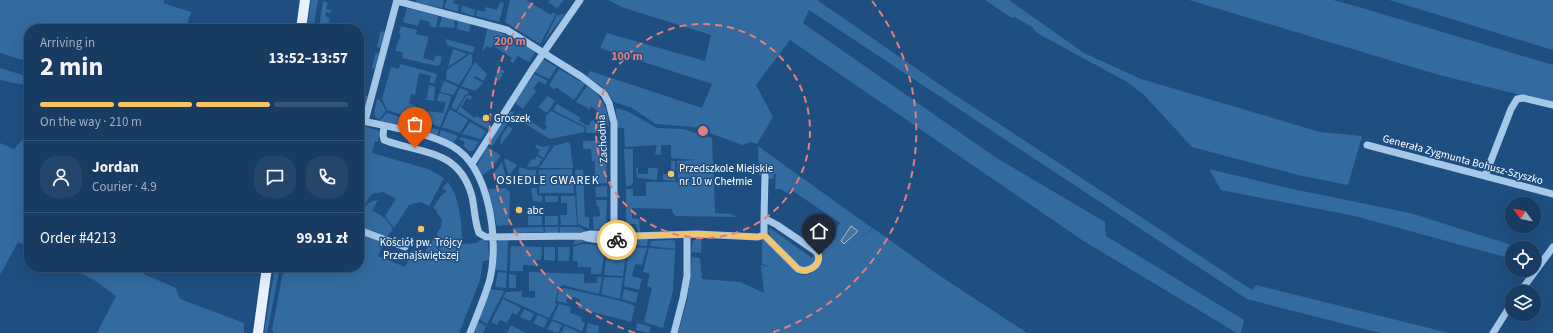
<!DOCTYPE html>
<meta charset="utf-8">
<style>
:root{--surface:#173b61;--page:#24466a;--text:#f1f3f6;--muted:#9eadbd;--line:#365576;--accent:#f6c465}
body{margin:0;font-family:"Source Sans 3",sans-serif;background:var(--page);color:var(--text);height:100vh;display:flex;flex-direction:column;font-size:15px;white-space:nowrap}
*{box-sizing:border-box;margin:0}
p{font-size:13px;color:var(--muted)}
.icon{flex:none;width:22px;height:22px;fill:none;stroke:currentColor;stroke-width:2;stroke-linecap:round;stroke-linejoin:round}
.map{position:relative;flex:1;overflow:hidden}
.sheet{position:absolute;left:24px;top:24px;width:340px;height:248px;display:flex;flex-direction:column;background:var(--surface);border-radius:16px;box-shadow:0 4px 16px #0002,0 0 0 1px var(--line)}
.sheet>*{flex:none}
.needle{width:26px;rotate:303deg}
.fabs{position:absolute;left:1505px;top:197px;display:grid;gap:8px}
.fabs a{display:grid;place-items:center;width:36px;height:36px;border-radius:50%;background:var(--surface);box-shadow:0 4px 16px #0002,0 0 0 1px var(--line);font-size:20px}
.pin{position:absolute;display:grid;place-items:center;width:34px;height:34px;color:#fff;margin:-41px -17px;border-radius:50% 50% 50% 0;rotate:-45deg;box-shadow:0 0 4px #0007}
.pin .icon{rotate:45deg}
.courier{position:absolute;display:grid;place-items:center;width:40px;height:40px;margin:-20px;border:3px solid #f6c465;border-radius:50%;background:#fff;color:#222;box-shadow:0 1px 5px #0007}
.overview em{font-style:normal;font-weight:700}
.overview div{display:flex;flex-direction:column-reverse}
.overview{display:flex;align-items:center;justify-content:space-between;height:68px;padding:0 16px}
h1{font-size:26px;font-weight:700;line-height:30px}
.bar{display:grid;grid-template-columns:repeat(4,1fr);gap:6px 4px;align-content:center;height:48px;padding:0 16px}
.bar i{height:5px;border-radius:3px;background:var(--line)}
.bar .current{background:var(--accent)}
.bar p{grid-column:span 4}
.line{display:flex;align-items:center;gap:10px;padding:0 16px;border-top:1px solid var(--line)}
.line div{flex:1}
.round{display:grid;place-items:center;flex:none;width:42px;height:42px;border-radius:16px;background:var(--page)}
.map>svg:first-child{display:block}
.green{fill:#336a9f}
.water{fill:#4f7296;stroke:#98c3ea}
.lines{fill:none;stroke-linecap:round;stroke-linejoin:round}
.minor{stroke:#a5c7e8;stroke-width:7}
.major{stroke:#e7f1fe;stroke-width:10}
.done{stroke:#b1c1d3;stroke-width:4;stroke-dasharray:0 7.2}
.route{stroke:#f6c465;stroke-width:5}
.ring{fill:none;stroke:#e67e7e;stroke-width:2;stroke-dasharray:7 5}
.poi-dot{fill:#f6c465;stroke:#1f4f81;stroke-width:1.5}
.labels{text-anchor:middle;stroke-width:3;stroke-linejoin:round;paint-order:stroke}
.poi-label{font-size:11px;fill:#fff;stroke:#1f4f81;text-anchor:start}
.street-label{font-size:11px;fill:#fff;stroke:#1f4f81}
.neighbourhood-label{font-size:12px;letter-spacing:1px;fill:#fff;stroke:#1f4f81}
.centre{fill:#e67e7e;stroke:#1f4f81;stroke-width:2}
.ring-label{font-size:12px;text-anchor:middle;font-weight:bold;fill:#e67e7e;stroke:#1f4f81;stroke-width:3;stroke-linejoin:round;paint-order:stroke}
</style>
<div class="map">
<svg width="1553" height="333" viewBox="0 0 1553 333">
<rect width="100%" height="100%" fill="#1f4f81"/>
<path class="green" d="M0,0H164L163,3L191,12L186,29H29V62L0,53Z
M311,0H318L313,29H307Z
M416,0H441L444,1L442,8L415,2Z
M447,0H454L453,3L459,5L458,12L444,8Z
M510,0H526L551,15L553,12L556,14L540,44L505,22Z
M549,0H564L557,8L548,2Z
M608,0H817L949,91L1252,290L1256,285L1449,333H1380L1247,299L809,10L803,23L995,157L1105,222L1106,236L1244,320L1241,333H1237L1082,240L790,40L756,85L773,117L757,144L751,142L742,145L694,127L656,124L632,108L614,102L605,89L587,76L590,71L702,108L712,84L600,48L607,33L705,61L711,35L624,8Z
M985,0H1009L1084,53L1141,79L1320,132L1362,136L1348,185L1298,175L1192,147L1145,96L1129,83L1037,33L1032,27L1014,17L1012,18Z
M1189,0H1333L1362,8L1553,65V103L1439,75Z
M1389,0H1553V50Z
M323,1L328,3L326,9L331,10V13L326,12L325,16L330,18L327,29H319Z
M500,2L504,3L499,22L476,16L477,10L485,12L486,7L497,10Z
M462,5L475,10L474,16L461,12Z
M407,8L438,16L436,28L429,26L430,22L420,19L418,26L403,22Z
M565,14L543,43L557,15Z
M442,16L455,20L454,28L439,27Z
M458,20L471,23L469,32L457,29Z
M401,26L417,30L416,34L429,37L423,58L434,61L436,55L442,57L440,65L437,66L402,58L403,52L396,51V48L401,34L399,33Z
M490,28L513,38L534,51L535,52L530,61L528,62L518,56L513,63L510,61L512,58L492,45L491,48L487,46L482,52L487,30Z
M383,31L385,32L381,47L379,48L377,47L380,33Z
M445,39L475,47L473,53L447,45Z
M453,49L467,54L448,67Z
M376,52L379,54L375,68L373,69L372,67Z
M470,54L472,55V64L459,85L446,79L447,70Z
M542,60H544L557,67L549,79L535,72Z
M475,62L487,74L484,81L475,76L474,78L483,83L475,91L461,86Z
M400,64L434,73L437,75L434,84L429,82L431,76L419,73L415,95L411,94L409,103L416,106L413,118L387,110L382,99L391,67L399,69Z
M0,68L29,77V86L0,80Z
M559,69L585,84L574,100L556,87L554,90L549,85Z
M499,70H505L499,81L494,78Z
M534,74L548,81L545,85L539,81L533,89L536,91L523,109L516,104V101Z
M444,81L458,87L453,95L440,92Z
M429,85L435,87L434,101L424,99L427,98Z
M587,86C603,97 608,108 609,127L595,119L599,112L591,106L588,111V108L576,102Z
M460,88L468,91V94L465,95L456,110L452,108V105Z
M439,93L451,96V99L440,127L417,119L419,108L426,109V111L443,113L446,102L437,101Z
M365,95L368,96L366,106H364L359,113V103H363Z
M470,95L472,97L471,100L467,98L461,107L474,118L476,116L490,123L487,129L457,111L466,96Z
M546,95L555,101L547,113L538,107L547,97Z
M377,99L380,100L386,111L379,119L375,117L374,113Z
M557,104L581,118L579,121L588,126L592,120L600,125L598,133H586V127L553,110Z
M616,108L627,111L657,128L683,129L712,138L715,213L731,214L738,217L676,216L673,213L672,209L632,208V218L639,219L640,232L638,233L636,224H628V232H626V189H633V196H646V182H699V181L678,180L677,161L698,160L671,158V145H661V155L655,154L657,145L625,147L624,128H617Z
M450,109L468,120L460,133L442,127Z
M515,111L494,144L492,146L489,144L510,112Z
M551,111L585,128L584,132L550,139L514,117L518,113L544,130L547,127L545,124L546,116Z
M387,113L411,121L409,129L379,121Z
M413,122L439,130L437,136L410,129Z
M470,122L486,131L481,139L462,134Z
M359,125L380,131L378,142L375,141L372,153L428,169L444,178L429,206L420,202L409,205L394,228L385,216L396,199L383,192L372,194L359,212Z
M508,126L513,129L500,146L501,137Z
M441,130L458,136L453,143L439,137Z
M29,132V214L20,212L29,217V247L18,242L0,275V143L14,149Z
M461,137L479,142L473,151H469L463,146L465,142L459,139Z
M583,141H606L607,183L595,184V161H592L591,149H583Z
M568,142L570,144L573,168H539L554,146Z
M536,145L543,147L550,145L544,158L538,154L540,150L535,147Z
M758,146L872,228L857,241L873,228L937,274L1027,333H678L687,301L692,257L700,258L702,279L740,282L764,293L761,265L772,267L762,264V240L766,241L799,274C809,277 816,270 822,262L821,252L840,223L790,189L787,193L781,189H775L776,175L774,173L773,179H768V169H762V176L759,175Z
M487,147L500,155V157L491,169L483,175L477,167L478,164Z
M624,149H633V183L630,186H626Z
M537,156L542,159L538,166L527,167L532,159L534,160Z
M505,158L517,165L509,176L504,161Z
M671,161H675V181L663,180V174H671Z
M502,162L506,178L497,182L493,174Z
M519,167L529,170H536V176L519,177Z
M636,168H638V174H648V168H658L657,180L637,178Z
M572,169L574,193H539V170Z
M1209,169L1283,187L1410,213L1515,246L1512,248V259L1355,216L1221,190Z
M583,170L585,217H589V229L578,224L575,170Z
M448,182C461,200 461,223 463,244L477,243L480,240H485L488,243L489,260L483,261L480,280L459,333H273L274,330H272L284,267H359V233L384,242L378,256L405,267L414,250L420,254L424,253L435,237L437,249H439L437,233L441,227L442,219L437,213V211L433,208L440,197L447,191L442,188Z
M607,186V197H596L595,187Z
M505,188L510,192L509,225L497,226L488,189Z
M531,188H537V195L542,196V202L533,201Z
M545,196H558V202H545Z
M561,196H575L577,225H561L560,215H567V203H561Z
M378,200L372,210C382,216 388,219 393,230L387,236L359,227C359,216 364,201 378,200Z
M596,200H607L606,229L594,230L593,217L600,216L599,207L597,206Z
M531,211H535L536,216H542V225H528V213Z
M545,216H558V225H545Z
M543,227L544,232L513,233V228Z
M545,227H559L558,233H545Z
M560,227H579L588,232L560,233Z
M770,228L812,258L815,254V261L809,267H802L797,264L771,236L768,231Z
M702,235L701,253L691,252L693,241Z
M578,239L628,240L627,244L583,242L573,245L575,240Z
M630,239H648L647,246L629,245Z
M499,240H508L507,271L496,270V244Z
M672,240L675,241V249L650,246L651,241Z
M583,244L606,245L601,274H591V267H578V261H573V247Z
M608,245L627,247L623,276L604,275Z
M511,246L542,247L541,260H536V266L523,265V271H510Z
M544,247H555V261L544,260Z
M558,247H570L569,261H558Z
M629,247L647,248L642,265L635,264L632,276L642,279L639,290L624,286Z
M649,248L675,250V252L673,291L663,328L644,322L652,288L647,286L650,274L643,272Z
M68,267H128L176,288L180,299L244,323V333H97L116,296L94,280Z
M275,267H280L267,333H264Z
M498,272L507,273L506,288L495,287Z
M529,272L584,274V283H597V277H602L599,294L563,285L558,288L555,303L557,304L549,318L503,297L506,292L522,291V297L535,298V291H529Z
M509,274L516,275V288H509Z
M604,277L623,278L620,299L601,294Z
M564,288L621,301L635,306L631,322L578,308L580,299L568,296L566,302L570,304L557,301L559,289Z
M491,289L504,291L487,324L479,319Z
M624,289L638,293L636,303L622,299Z
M503,299L521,308L517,315L512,313L507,323L500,320L497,325L491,322Z
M559,304L571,307L570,313L582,317L581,321L585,323L582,331L552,319Z
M524,309L534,314L530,321L520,317Z
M538,315L548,320L544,328L533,323Z
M552,321L562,325L558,333L547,329Z
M478,322L486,326L483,333H474Z
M588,323L599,326L598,333H586Z
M637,323L651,327L649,333L636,330Z
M511,325L526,333H507Z
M565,326L581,333H561Z"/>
<path class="water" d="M851,226L858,231L844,244L841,241Z"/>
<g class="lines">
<path class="minor" d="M397,1L507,30L582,77L604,94L609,103L614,123V240
M359,120C388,127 426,132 452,146C490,167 499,241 490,279C485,297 477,315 470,333
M365,121L397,0
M384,126L383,135L384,140C420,154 457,148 471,193C475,206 474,220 479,233L486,237L582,236L591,234L633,236L697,234L758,237L764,235V218L777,225L814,250C827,260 810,275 798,269L764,235
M1367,145L1553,194
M472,164L531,71L580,0
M1485,176L1511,109L1517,99L1523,98L1553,105
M764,218L765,176
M359,230L405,247
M582,236C597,242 616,241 631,236
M1520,292L1553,247
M674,333L683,298L687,276V235
M1493,333L1512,303"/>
<path class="major" d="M301,29L305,0
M258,333L267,267"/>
</g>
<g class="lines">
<path class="done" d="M415,148C424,151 435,152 444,157C480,177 470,229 484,236H579L590,239L617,240"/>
<path class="route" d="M617,240L633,236L697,234L758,237L764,235L798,269C808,274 819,267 819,255"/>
</g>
<g class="ring">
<circle cx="703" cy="131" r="107"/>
<path d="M635 333A213 213 0 0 1 534 1M872 1A213 213 0 0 1 771 333"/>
</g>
<g class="poi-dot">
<circle cx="486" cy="118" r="4"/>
<circle cx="671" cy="174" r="4"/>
<circle cx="519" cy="210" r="4"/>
<circle cx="421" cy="229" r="4"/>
</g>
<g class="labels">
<g class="poi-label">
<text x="494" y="122">Groszek</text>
<text x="679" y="172">Przedszkole Miejskie<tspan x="679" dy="13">nr 10 w Chełmie</tspan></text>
<text x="527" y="214">abc</text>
<text x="421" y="246" text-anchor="middle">Kościół pw. Trójcy<tspan x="421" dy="13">Przenajświętszej</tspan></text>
</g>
<g class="street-label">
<text transform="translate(602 139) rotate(-93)" y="4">Zachodnia</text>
<text transform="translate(1463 159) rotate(15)" y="4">Generała Zygmunta Bohusz-Szyszko</text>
</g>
<g class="neighbourhood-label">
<text x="548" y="184">OSIEDLE GWAREK</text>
</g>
</g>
<circle cx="703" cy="131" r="6" class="centre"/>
<g class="ring-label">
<text x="510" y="45">200 m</text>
<text x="627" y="60">100 m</text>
</g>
</svg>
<div class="fabs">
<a><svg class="needle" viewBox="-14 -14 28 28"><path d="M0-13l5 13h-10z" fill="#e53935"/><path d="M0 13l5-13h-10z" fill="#9eadbd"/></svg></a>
<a><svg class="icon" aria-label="locate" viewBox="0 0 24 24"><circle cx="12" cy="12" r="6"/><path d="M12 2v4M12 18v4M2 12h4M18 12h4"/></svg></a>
<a><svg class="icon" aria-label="layers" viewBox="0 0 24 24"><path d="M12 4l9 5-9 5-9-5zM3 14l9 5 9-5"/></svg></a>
</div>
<div class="pin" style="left:415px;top:148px;background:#ea580c"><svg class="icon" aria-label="bag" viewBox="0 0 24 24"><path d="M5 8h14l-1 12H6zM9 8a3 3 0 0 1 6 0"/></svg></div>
<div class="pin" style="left:819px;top:255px;background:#1f2937"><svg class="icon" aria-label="home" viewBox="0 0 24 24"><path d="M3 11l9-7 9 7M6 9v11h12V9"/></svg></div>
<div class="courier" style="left:617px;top:240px"><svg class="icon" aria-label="bike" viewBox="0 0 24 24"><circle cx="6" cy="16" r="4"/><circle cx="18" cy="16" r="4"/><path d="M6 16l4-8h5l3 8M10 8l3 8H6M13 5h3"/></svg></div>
<section class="sheet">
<div class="overview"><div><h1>2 min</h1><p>Arriving in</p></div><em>13:52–13:57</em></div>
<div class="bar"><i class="current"></i><i class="current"></i><i class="current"></i><i></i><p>On the way · 210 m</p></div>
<div class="line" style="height:72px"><a class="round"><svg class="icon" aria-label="person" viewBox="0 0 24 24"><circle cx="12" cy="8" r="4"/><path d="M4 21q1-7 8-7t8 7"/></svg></a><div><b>Jordan</b><p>Courier · 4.9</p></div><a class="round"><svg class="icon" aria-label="chat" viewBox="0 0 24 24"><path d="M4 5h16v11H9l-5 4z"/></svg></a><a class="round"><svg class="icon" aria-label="phone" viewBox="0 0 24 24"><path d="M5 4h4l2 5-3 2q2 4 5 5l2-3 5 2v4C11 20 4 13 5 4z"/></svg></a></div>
<div class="line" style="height:52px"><div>Order #4213</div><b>99.91 zł</b></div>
</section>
</div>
